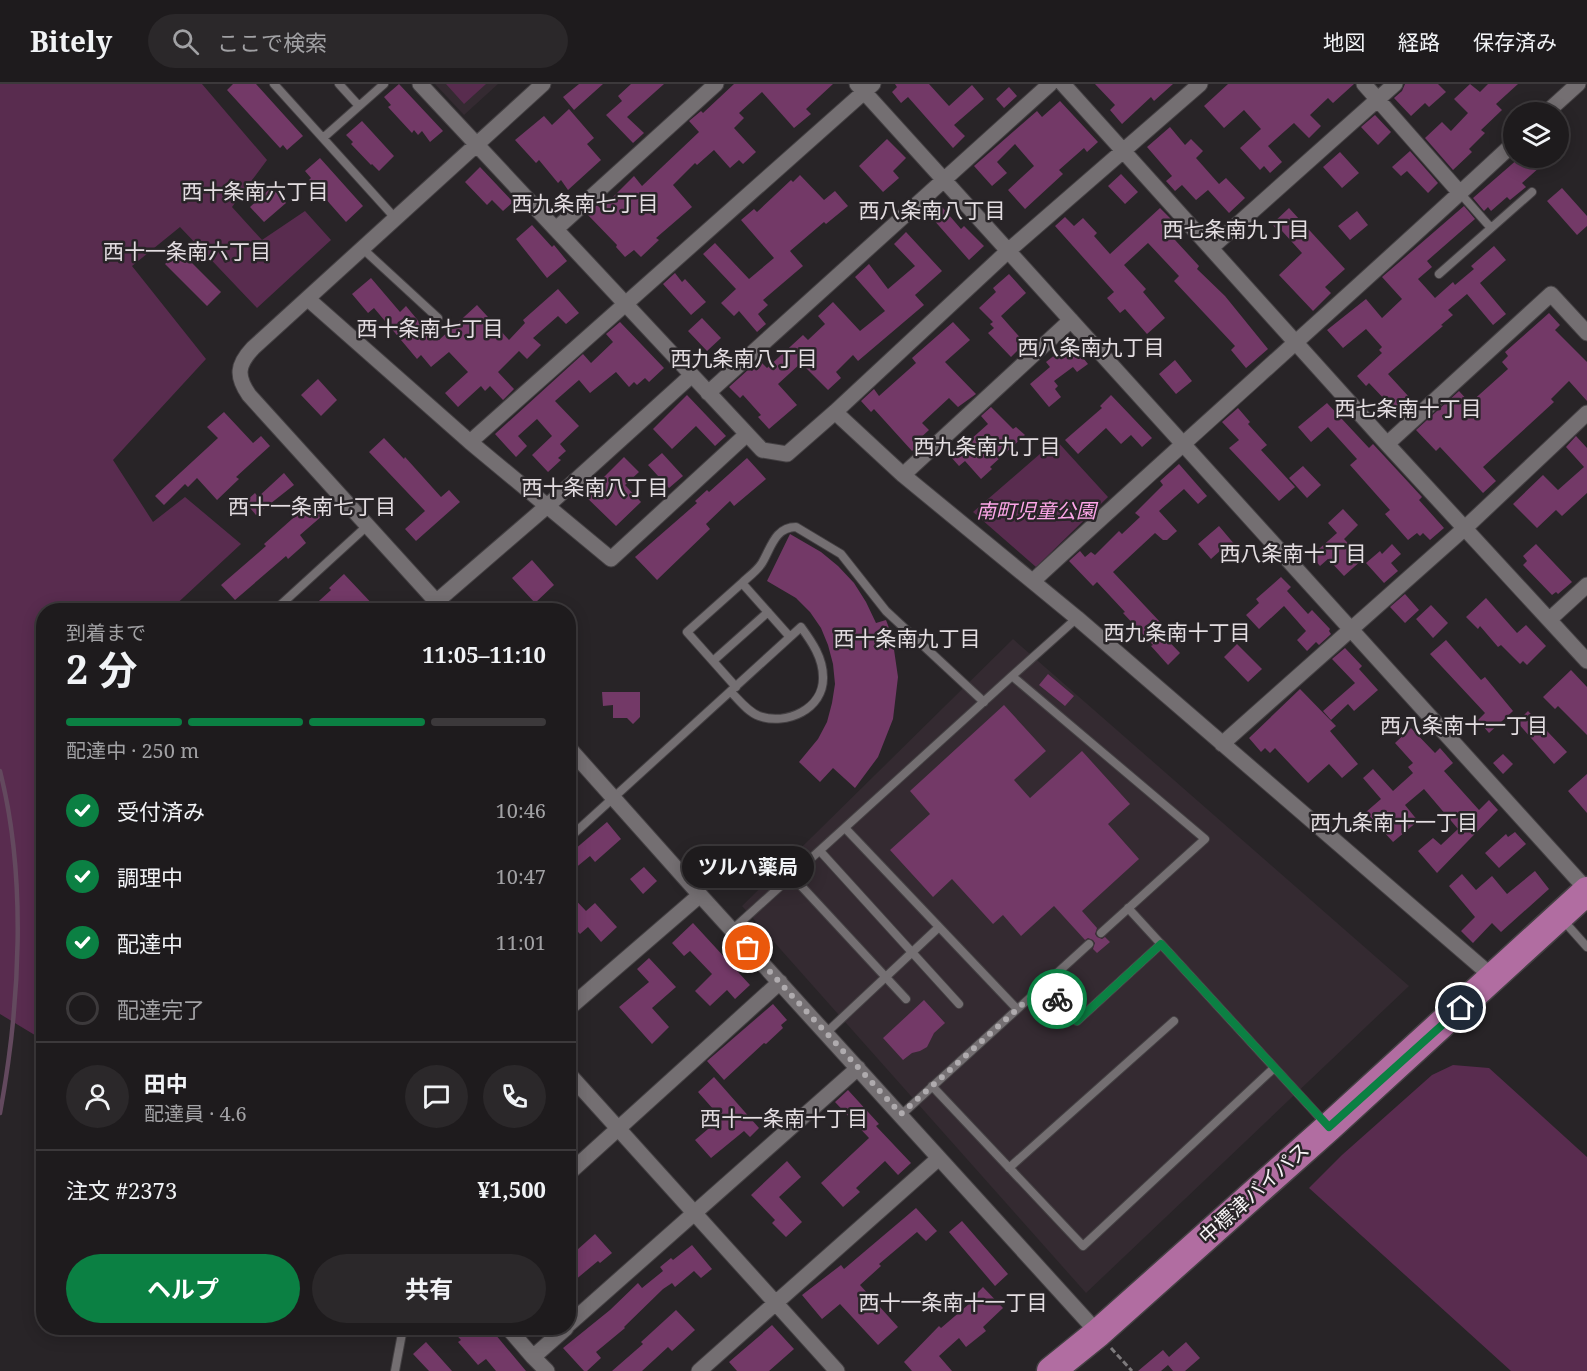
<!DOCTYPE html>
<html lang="ja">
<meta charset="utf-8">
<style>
:root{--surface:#1e1b1d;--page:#2b282a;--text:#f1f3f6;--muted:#a1a1a4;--line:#3c393b;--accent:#0b8043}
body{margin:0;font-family:"Noto Serif","Noto Sans JP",serif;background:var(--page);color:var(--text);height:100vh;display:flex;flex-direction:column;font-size:22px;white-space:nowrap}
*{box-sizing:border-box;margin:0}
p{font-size:20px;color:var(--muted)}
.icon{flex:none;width:33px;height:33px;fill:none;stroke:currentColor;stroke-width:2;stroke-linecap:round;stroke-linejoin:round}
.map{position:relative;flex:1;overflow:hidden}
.drawer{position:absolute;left:36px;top:519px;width:540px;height:732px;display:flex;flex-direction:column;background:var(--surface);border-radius:24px;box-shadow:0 3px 15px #0003,0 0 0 2px var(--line)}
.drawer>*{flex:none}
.buttons{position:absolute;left:1503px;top:18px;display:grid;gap:12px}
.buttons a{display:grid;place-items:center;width:66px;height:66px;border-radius:50%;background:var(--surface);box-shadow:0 3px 15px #0003,0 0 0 2px var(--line);font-size:30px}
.pin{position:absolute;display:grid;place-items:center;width:51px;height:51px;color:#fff;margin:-26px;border:3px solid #fff;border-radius:50%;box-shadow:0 2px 6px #0007}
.courier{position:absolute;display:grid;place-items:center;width:60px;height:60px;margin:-30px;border:4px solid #0b8043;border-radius:50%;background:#fff;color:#222;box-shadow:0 2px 8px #0007}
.bubble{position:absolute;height:42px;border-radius:21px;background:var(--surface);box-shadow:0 3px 15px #0003,0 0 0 2px var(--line);font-size:20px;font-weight:700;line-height:42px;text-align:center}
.headline em{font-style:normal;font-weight:700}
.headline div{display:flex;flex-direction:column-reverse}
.headline{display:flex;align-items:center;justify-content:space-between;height:102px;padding:0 30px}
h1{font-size:39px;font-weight:700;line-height:45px}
.bar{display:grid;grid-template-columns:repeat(4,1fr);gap:9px 6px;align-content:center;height:72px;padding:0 30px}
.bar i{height:8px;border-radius:4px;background:var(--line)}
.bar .active{background:var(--accent)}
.bar p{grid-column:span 4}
.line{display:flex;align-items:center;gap:15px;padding:0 30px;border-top:2px solid var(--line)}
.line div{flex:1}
.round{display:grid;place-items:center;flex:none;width:63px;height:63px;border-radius:32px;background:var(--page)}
ol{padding:0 30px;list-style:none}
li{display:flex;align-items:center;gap:18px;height:66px}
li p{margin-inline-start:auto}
li .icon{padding:6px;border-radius:50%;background:var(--accent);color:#fff;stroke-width:4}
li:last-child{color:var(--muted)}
li i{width:33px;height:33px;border:3px solid var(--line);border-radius:50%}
.button{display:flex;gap:12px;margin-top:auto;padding:12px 30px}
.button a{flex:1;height:69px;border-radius:36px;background:var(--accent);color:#fff;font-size:24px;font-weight:700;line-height:69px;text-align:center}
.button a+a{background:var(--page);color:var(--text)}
header{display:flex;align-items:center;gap:36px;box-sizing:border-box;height:84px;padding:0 30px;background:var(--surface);border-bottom:2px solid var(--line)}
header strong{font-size:28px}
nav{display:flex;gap:33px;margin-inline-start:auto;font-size:21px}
.search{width:420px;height:54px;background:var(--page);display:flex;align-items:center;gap:15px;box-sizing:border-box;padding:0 21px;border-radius:33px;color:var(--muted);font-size:22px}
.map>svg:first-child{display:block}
.built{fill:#342a31}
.green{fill:#592c4f}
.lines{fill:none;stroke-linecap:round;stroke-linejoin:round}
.stream{stroke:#63495e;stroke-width:4.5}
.building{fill:#733967}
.lane-casing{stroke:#444043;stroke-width:10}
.street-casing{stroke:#444043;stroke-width:17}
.highway-casing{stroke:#444043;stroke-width:31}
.path{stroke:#7d7a7c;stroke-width:3;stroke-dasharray:6 3;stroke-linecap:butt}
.lane{stroke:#746f72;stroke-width:8}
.street{stroke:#746f72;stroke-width:15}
.highway{stroke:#b16da1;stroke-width:28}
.done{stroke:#afabae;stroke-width:6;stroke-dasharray:0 10.8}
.route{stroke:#0b8043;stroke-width:8}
.labels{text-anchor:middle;stroke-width:5;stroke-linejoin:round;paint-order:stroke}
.park-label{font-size:20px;font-style:italic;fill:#fda6e8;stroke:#282427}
.street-label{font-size:20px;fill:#f7f4f6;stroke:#282427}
.neighbourhood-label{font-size:21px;fill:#e3dde1;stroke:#282427}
</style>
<header>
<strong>Bitely</strong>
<div class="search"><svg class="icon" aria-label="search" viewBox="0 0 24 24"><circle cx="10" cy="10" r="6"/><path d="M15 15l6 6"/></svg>ここで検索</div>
<nav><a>地図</a><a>経路</a><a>保存済み</a></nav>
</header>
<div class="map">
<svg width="1587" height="1287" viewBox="0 0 1587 1287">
<rect width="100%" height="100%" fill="#282427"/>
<path class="built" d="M435,0H498L464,31Z
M1013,555L1409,902L1086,1209L742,822Z"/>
<path class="green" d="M0,0H202L267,76L232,123L262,156L305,127L331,156L257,224L180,143L132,182L206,275L113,376L153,438L185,413L241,460L170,526H44L43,956L0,930Z
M446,0H486L464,20Z
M1056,356L1108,413L1036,483L973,428Z
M1453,981L1489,984L1587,1073V1287H1511L1309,1104L1342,1071L1432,991Z"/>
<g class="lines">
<path class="stream" d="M0,687C27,793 20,921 0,1029"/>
</g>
<path class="building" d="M233,0H256L303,52L287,66L283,61L280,64L227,6Z
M399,0L443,47L430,58L422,47L418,51L414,46L412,49L388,23L391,21L384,13Z
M579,0H603L574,26L563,13Z
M631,0H664L627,33L644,49L633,59L606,31L622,17L618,12Z
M734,0H833L806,25L811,30L794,44L762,8L739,29L744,34L734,44L756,68L743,80L739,76L730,84L714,66L697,81L695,79L673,101L692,123L656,154L659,156L641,173L634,166L625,173L616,163L617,161L587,130L597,121L601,125L634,92L642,102L699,48L689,37L701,27L703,29Z
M895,0H929L949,22L972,1L984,15L954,41L965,52L953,64L908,13L901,19L892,8L897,3Z
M1095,0H1173L1154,17L1151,13L1122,40L1110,26L1115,21Z
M1228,0H1354L1333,19L1328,14L1310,31L1321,42L1309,54L1294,39L1268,62L1282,78L1270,89L1264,82L1260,86L1240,64L1261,45L1244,26L1224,44L1204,22Z
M1405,0H1438L1446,8L1429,23L1425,19L1411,32L1394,14L1402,7Z
M1470,0L1480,8L1488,0H1518L1496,20L1502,26L1481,46L1485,49L1469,65L1472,68L1453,86L1425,54L1442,38L1451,47L1468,29L1454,15Z
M1009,3L1017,12L1004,24L996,15Z
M1060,17L1098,58L1087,68L1084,64L1059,86L1063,90L1025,125L1008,106L1034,82L1015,60L997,78L1007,89L992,102L974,82L1037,27L1042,33Z
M569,25L594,54L587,60L601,76L568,106L561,96L558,99L539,76L536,79L515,56L544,32L552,41Z
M1375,31L1391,48L1378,61L1361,43Z
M362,37L394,72L379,87L372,80L371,81L351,60L353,58L346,51Z
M1170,43L1185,61L1191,55L1203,67L1196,74L1219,100L1226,94L1245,114L1229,129L1208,106L1196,116L1182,101L1175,107L1166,97L1172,92L1147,63Z
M887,55L906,74L893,87L899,94L883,108L859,82Z
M1410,67L1438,99L1428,109L1407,87L1401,92L1392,83Z
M1340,68L1359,89L1342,104L1323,83Z
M320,74L363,122L346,138L309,96L311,94L305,87Z
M1519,74H1531L1540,83L1522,99L1526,103L1510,116L1507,113L1491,127L1488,123L1484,127L1473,114Z
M480,83L513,118L503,127L492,116L487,121L465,98Z
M1121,90L1138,108L1125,120L1108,102Z
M800,91L824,116L835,107L848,122L826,140L824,138L790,167L803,182L763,216L768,221L758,230L766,240L757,248L739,227L734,232L721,219L736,205L703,170L715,159L749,195L774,174L741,136L754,125L757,128L791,96L793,98Z
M272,103L286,119L264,138L250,123Z
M1562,104L1587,132V142L1577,151L1547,117Z
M936,116L961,145L964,142L984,162L969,176L925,126Z
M1464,122L1475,135L1427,177L1432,183L1418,195L1435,214L1453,198L1455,201L1474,185L1471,182L1494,162L1506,176L1480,199L1506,230L1493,241L1467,210L1448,226L1453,231L1441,241L1443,242L1388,290L1410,314L1391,331L1383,322L1387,318L1369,299L1366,302L1357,292L1382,269L1379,266L1382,263L1366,245L1343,264L1327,246L1366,215L1382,234L1402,215L1382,193Z
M1160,124L1172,136L1164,144L1199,182L1197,185L1225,212L1268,265L1246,284L1231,266L1235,262L1174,197L1179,192L1148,159L1124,181L1146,205L1143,208L1165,234L1147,250L1125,225L1120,229L1107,214L1114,208L1055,142L1065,133L1074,142L1083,134L1097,149L1094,152L1110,170Z
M1289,124L1345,185L1325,203L1331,209L1313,227L1279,191L1302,169L1282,147L1280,149L1272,140Z
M1357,127L1368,141L1350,156L1338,142Z
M532,141L552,163L554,161L567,177L547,194L516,155Z
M906,148L942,187L915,211L924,221L858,277L853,271L836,288L841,294L828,306L801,279L778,300L797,321L769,345L758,333L761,331L743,311L740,314L729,303L749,285L752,287L761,278L767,284L803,251L808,256L825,240L818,232L833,218L860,247L885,227L855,193L869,180L888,205L915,182L894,160Z
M179,166L221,208L207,222L165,180Z
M675,189L682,198L685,195L706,218L691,231L663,200Z
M1009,190L1026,209L1001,232L1025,259L1011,273L988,249L994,244L990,240L993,238L979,224L996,208L993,204Z
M371,194L400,228L406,222L430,251L433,249L439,256L477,221L509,256L525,239L523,236L558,205L579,229L566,240L558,232L533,254L541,261L527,275L519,267L498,288L514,305L503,316L490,302L485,307L481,302L458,323L445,309L468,288L449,268L431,283L421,271L417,275L374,224L368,229L352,210Z
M1549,229L1560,241L1555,246L1587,278V317L1569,297L1551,315L1554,318L1483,383L1496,397L1483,409L1440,363L1436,367L1416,346L1459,307L1470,319L1508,285L1502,278L1508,272L1505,268Z
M702,234L721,254L707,267L688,247Z
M620,238L664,284L649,298L645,294L637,301L634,298L629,303L616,288L590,309L579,296L555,317L579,342L560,360L566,367L558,374L561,376L548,388L532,371L552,352L537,335L518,352L527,362L516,373L495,350L583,270L591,279L613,258L606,250Z
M953,238L970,256L945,278L976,310L958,323L949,314L922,339L929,346L918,356L921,359L912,367L874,325L871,328L861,317L874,305L879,312L916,279L912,274Z
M1066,262L1071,268L1076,265L1088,280L1077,288L1073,283L1054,297L1058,302L1055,305L1061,313L1049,323L1030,300L1050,283L1046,278Z
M1175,276L1192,297L1176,310L1159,290Z
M318,295L337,316L321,332L301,311Z
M687,311L726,352L715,362L696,342L672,365L653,345Z
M1111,311L1152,354L1142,363L1131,351L1121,360L1106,344L1078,370L1065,356L1102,324L1100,322Z
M1327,319L1369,364L1373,360L1422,413L1419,416L1444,444L1430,456L1423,449L1420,452L1417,449L1408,456L1385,430L1390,426L1350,381L1357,375L1328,343L1311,358L1298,343Z
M991,323L1013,345L1016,343L1025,351L990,383L992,385L981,395L965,377L959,382L951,373L988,340L981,332Z
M1238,324L1250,338L1248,340L1267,361L1261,366L1295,403L1279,417L1229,364L1239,356L1222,338Z
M224,328L253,359L261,352L270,362L236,393L239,395L217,416L197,394L188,403L185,400L164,421L155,412L218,354L207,343Z
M1576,352L1587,364V409L1562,432L1556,426L1537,444L1513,420L1543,391L1558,406L1584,383L1566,363Z
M384,354L404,375L405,373L441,413L449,406L460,418L416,457L405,445L425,427L369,368Z
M662,369L683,392L669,404L648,381Z
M624,373L639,388L625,401L641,418L616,442L581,408L595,395L599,398Z
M747,374L766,395L734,422L730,417L706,440L710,445L657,496L635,473L697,419L695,417L707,406L709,408Z
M1179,380L1207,412L1198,420L1184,405L1159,427L1177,447L1167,456H1163L1155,449L1113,488L1161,539L1156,544L1180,569L1168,581L1151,562L1153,561L1123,529L1125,528L1097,498L1093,502L1069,477L1080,467L1085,473L1091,468L1095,471L1119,447L1122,450L1140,433L1135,429L1163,401L1160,397Z
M1303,382L1321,401L1307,414L1289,394Z
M284,389L294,401L256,431L245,418L255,409L258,413Z
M310,419L322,432L300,451L306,459L288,475L286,472L235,516L221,501L266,462L264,460Z
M1343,425L1358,441L1344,455L1363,475L1344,492L1328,475L1320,482L1311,472L1337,449L1328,439Z
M1219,442L1241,468L1231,477L1222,465L1211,475L1198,460Z
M790,450L821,468L838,482L854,499L866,518L876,539L886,536L892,552L898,593L893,635L878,673L855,704L833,684L820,698L799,678L818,655L827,638L832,619L835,600L833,580L828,561L821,544L810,528L796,514L767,497Z
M1392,460L1401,470L1391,479L1398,487L1384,499L1366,479L1380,467L1382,470Z
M1536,460L1572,498L1558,510L1556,508L1552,511L1523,481L1527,477L1523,472Z
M532,476L554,501L535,519L512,494Z
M344,490L378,526H309L331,506L329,504Z
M1281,493L1291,503L1287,507L1308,530L1312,526L1330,545L1329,547L1331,550L1319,561L1316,558L1307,567L1297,556L1306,547L1284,522L1259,545L1246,531L1259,519L1256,515Z
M1405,510L1419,526L1405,539L1390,523Z
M1486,514L1517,549L1526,541L1546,562L1527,581L1523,577L1520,580L1501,561L1498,563L1480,542L1478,545L1466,533Z
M1431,521L1448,539L1433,554L1416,535Z
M1446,556L1481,596L1485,593L1513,627L1489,649L1478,636L1485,629L1430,570Z
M1237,560L1262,585L1248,598L1224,573Z
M1345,564L1362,582L1359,585L1378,606L1354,627L1348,620L1331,636L1323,627L1355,599L1332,575Z
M1571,586L1587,603V651L1558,622L1555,625L1543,613Z
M1048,590L1074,612L1065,622L1039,601Z
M1300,605L1336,642L1330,647L1358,680L1342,694L1329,680L1308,699L1275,664L1270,669L1265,664L1261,668L1249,654Z
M602,608H640V633L633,640L627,634H613V621L603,622Z
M1004,621L1046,667L1014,696L1030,714L1082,667L1130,720L1108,740L1139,775L1082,827L1097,844L1095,850L1097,853L1102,855L1105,853L1110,858L1097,869L1093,865L1095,859L1093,856L1088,854L1085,856L1054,822L1021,852L1003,831L993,840L952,795L933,813L890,766L930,730L910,707Z
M1528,627L1567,668L1554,680L1517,638Z
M1411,644L1435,669L1440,664L1453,679L1444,687L1479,726L1489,716L1498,726L1437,789L1418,767L1433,754L1441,761L1458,745L1424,705L1405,721L1418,737L1393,758L1366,728L1381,715L1363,694L1373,685L1393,707L1413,689L1408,683L1413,679L1395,659Z
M1503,670L1513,680L1503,690L1493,679Z
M1587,690V729L1568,707Z
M607,738L621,755L595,778L590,772L568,790V771Z
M1515,748L1526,760L1499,784L1485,769L1506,750L1508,753Z
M644,783L657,797L643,810L630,795Z
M1535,787L1549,805L1501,848L1492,839L1473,859L1461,847L1475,833L1449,802L1462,790L1476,806L1492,792L1507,810Z
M568,808L586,827L595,819L617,843L601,858L588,843L580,850L568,837Z
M693,839L750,901L735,915L727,906L710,922L695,907L712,890L690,867L684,872L672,859Z
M649,874L676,903L652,924L669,943L652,960L619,923L649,898L637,885Z
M924,916L945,939L934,949L927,963L920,967L912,969L903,976L883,954Z
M773,920L787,936L781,941L783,944L766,960L764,959L724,996L707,977Z
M714,993L759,1044L750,1053L744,1047L711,1074L695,1056L721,1034L698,1008Z
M848,1006L879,1040L876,1042L911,1079L898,1091L885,1077L856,1104L860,1108L843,1123L821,1099L869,1054L835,1018Z
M787,1077L801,1093L779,1113L802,1138L786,1153L772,1139L775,1136L751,1111Z
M916,1124L937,1147L926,1157L917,1148L879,1180L881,1182L860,1201L898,1243L878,1261L840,1220L822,1235L802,1211L841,1181L844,1185Z
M962,1137L1008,1190L995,1202L949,1148Z
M595,1150L612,1169L600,1179L598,1177L568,1202V1174Z
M692,1161L712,1185L701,1194L694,1187L675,1203L672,1199L663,1205L624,1243L625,1244L596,1268L601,1274L587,1287H584L563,1264L610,1226L638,1199L642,1204L663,1187L660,1183L671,1174L673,1176Z
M983,1203L1003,1224L983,1243L986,1247L966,1263L959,1254L939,1272L952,1287H912L904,1278L939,1242L941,1244L969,1220L968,1218Z
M676,1226L695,1246L672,1267L668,1263L642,1287H612L643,1260L641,1258Z
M772,1241L794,1265L769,1287H737L729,1278Z
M450,1244H490L526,1287H496L486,1275L478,1281L458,1258L461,1256Z
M426,1258L452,1287H429L413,1270Z
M1186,1258L1200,1274L1185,1287H1173L1168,1281L1161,1287H1138L1163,1266L1169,1273Z"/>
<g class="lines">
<defs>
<path id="lane" d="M274,0L396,135
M339,0L359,22
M323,54L384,0
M1460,109L1491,144
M363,165L438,234
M1439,190L1532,108
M742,499C748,493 757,487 762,479C771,464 775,443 796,443L841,470L886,527L984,618
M275,526L367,442
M1077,534L1012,592L1205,755L1101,849
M713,577L768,528
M736,603L687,548L742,499L790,553
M845,744L1017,925
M568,755L801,543C812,558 823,574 823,593C824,625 786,642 759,632C748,628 739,616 731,608
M820,767L959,920
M792,792L906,915
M1128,824L1326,1040
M1562,835L1587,863
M732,846L1012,592
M1043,901L1077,937L1161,860
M826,949L939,843
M932,1002L1083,1162L1274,984
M901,1031L1089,860
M1009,1084L1174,937
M395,1287L403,1244"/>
<path id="street" d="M420,0L762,366L787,370L835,328L1008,167L1200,0
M857,0L1587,806
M1063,0L1387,360L1587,577
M1364,0L1460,109
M1547,28L1578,0
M556,145L716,0
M1211,164L1395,0
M308,215L470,358L611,475L747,350
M708,309L1050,0
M835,328L903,391L1077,534L1494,894
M470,358L873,0
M1387,360L1551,210L1587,249
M903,391L1071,236
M1033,497C1192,350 1355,207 1514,59
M436,518L546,423L692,291
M444,526L249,311C236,292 237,281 253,264L543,0
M1550,535L1587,501
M1222,660L1465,444L1587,329
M568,663L700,811L1098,1249
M568,925L700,811
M568,989L837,1287
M568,1090L780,898
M568,1241L858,984
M508,1244L533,1273
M547,1287L533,1273L566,1244
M699,1287L939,1074"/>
<path id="highway" d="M1051,1287L1098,1249L1329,1043L1587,807"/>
</defs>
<use href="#lane" class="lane-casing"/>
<use href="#street" class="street-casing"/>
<use href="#highway" class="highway-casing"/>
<path class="path" d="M1111,1264L1132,1287"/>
<use href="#lane" class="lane"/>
<use href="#street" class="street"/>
<use href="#highway" class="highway"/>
</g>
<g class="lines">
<path class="done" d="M748,864L901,1030L1044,901L1057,915"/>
<path class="route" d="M1057,915L1077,937L1161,860L1329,1043L1461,924"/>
</g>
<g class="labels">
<g class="park-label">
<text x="1036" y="434">南町児童公園</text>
</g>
<g class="street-label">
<text transform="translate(1254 1109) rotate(-42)" y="7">中標津バイパス</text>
</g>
<g class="neighbourhood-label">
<text x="255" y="115">西十条南六丁目</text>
<text x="585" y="127">西九条南七丁目</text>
<text x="932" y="134">西八条南八丁目</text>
<text x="1236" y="153">西七条南九丁目</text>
<text x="187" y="175">西十一条南六丁目</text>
<text x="430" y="252">西十条南七丁目</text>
<text x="1091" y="271">西八条南九丁目</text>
<text x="744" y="282">西九条南八丁目</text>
<text x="1408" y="332">西七条南十丁目</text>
<text x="987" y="370">西九条南九丁目</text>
<text x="595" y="411">西十条南八丁目</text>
<text x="312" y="430">西十一条南七丁目</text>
<text x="1293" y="477">西八条南十丁目</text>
<text x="1177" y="556">西九条南十丁目</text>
<text x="907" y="562">西十条南九丁目</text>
<text x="1464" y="649">西八条南十一丁目</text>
<text x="1394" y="746">西九条南十一丁目</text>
<text x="784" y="1042">西十一条南十丁目</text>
<text x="953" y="1226">西十一条南十一丁目</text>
</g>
</g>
</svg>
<div class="buttons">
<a><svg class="icon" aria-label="layers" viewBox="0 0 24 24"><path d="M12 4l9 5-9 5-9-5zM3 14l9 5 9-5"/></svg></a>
</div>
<div class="pin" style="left:748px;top:864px;background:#ea580c"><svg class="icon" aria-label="bag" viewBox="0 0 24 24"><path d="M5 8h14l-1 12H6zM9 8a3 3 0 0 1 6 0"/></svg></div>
<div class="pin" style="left:1461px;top:924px;background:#1f2937"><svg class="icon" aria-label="home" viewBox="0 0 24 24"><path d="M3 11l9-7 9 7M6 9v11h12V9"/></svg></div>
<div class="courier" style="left:1057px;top:915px"><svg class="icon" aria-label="bike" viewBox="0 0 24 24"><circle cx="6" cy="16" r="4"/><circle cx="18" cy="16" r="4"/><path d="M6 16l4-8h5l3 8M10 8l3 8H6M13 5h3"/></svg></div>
<div class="bubble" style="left:682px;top:762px;width:132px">ツルハ薬局</div>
<section class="drawer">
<div class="headline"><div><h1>2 分</h1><p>到着まで</p></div><em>11:05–11:10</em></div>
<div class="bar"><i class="active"></i><i class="active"></i><i class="active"></i><i></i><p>配達中 · 250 m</p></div>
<ol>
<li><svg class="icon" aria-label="check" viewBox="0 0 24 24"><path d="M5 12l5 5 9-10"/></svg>受付済み<p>10:46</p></li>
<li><svg class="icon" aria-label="check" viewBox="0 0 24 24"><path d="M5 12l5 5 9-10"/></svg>調理中<p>10:47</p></li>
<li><svg class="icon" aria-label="check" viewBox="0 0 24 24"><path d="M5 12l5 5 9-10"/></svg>配達中<p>11:01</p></li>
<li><i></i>配達完了</li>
</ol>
<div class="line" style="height:108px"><a class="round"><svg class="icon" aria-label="person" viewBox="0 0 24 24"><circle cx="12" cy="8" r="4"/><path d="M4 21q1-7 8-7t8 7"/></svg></a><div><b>田中</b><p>配達員 · 4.6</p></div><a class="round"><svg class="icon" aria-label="chat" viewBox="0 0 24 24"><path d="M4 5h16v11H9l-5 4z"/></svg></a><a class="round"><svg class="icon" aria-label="phone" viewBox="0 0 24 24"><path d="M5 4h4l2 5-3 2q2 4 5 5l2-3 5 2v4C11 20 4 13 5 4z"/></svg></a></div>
<div class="line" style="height:78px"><div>注文 #2373</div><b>¥1,500</b></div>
<div class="button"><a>ヘルプ</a><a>共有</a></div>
</section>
</div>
